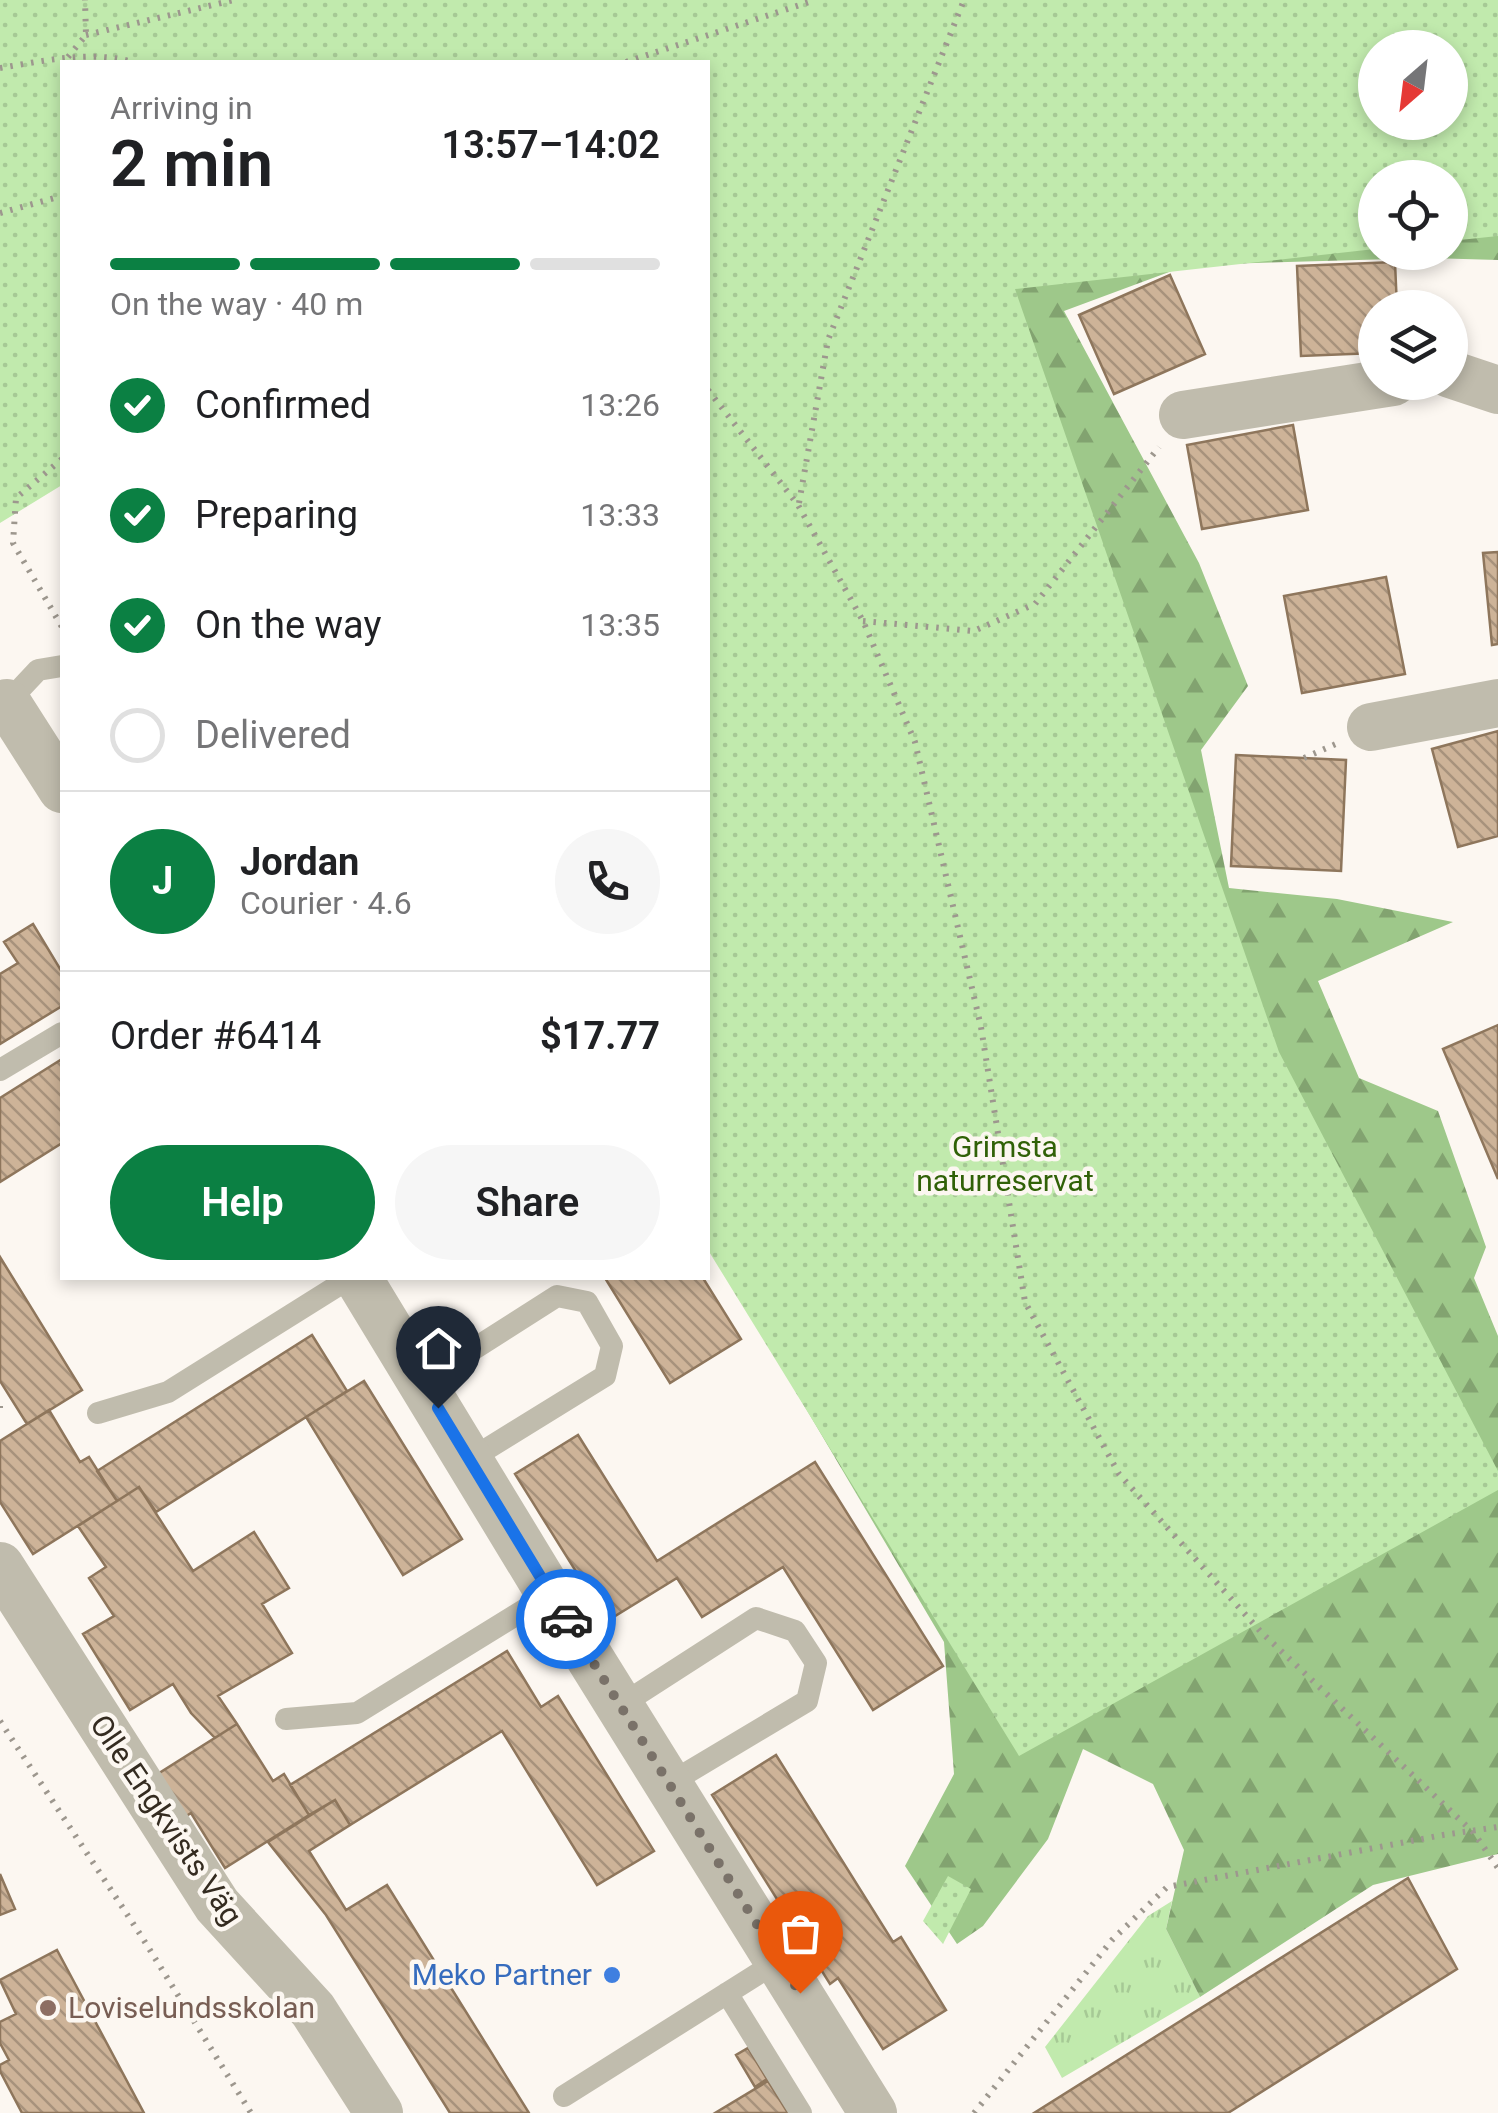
<!DOCTYPE html>
<meta charset="utf-8">
<style>
:root{--surface:#fff;--page:#f6f6f6;--text:#202124;--muted:#757577;--line:#e0e0e0;--accent:#0b8043}
body{margin:0;font-family:Roboto,sans-serif;background:var(--page);color:var(--text);height:100vh;display:flex;flex-direction:column;font-size:38px;white-space:nowrap}
*{box-sizing:border-box;margin:0}
p{font-size:32px;color:var(--muted)}
.icon{flex:none;width:55px;height:55px;fill:none;stroke:currentColor;stroke-width:2;stroke-linecap:round;stroke-linejoin:round}
.map{position:relative;flex:1;overflow:hidden}
.panel{position:absolute;left:60px;top:60px;width:650px;height:1220px;display:flex;flex-direction:column;background:var(--surface);border-radius:0px;box-shadow:0 5px 15px #0003}
.panel>*{flex:none}
.needle{width:65px;rotate:208deg}
.buttons{position:absolute;left:1358px;top:30px;display:grid;gap:20px}
.buttons a{display:grid;place-items:center;width:110px;height:110px;border-radius:50%;background:var(--surface);box-shadow:0 5px 15px #0003;font-size:50px}
.pin{position:absolute;display:grid;place-items:center;width:85px;height:85px;color:#fff;margin:-102px -42px;border-radius:50% 50% 50% 0;rotate:-45deg;box-shadow:0 0 10px #0007}
.pin .icon{rotate:45deg}
.courier{position:absolute;display:grid;place-items:center;width:100px;height:100px;margin:-50px;border:8px solid #1a73e8;border-radius:50%;background:#fff;color:#222;box-shadow:0 2px 12px #0007}
.summary em{font-style:normal;font-weight:600}
.summary div{display:flex;flex-direction:column-reverse}
.summary{display:flex;align-items:center;justify-content:space-between;height:170px;padding:0 50px}
h1{font-size:65px;font-weight:600;line-height:75px}
.bar{display:grid;grid-template-columns:repeat(4,1fr);gap:15px 10px;align-content:center;height:120px;padding:0 50px}
.bar i{height:12px;border-radius:8px;background:var(--line)}
.bar .current{background:var(--accent)}
.bar p{grid-column:span 4}
.line{display:flex;align-items:center;gap:25px;padding:0 50px;border-top:2px solid var(--line)}
.line div{flex:1}
.round{display:grid;place-items:center;flex:none;width:105px;height:105px;border-radius:52px;background:var(--page)}
ol{padding:0 50px;list-style:none}
li{display:flex;align-items:center;gap:30px;height:110px}
li p{margin-inline-start:auto}
li .icon{padding:10px;border-radius:50%;background:var(--accent);color:#fff;stroke-width:4}
li:last-child{color:var(--muted)}
li i{width:55px;height:55px;border:5px solid var(--line);border-radius:50%}
.primary-button{display:flex;gap:20px;margin-top:auto;padding:20px 50px}
.primary-button a{flex:1;height:115px;border-radius:60px;background:var(--accent);color:#fff;font-size:40px;font-weight:600;line-height:115px;text-align:center}
.primary-button a+a{background:var(--page);color:var(--text)}
.map>svg:first-child{display:block}
.grass{fill:url(#grass-tufts)}
.forest{fill:url(#forest-firs);fill-rule:evenodd}
.park{fill:url(#park-dots);fill-rule:evenodd}
.building{fill:url(#building-back-hatch);stroke:#8e765c;stroke-width:2.5}
.lines{fill:none;stroke-linecap:round;stroke-linejoin:round}
.path{stroke:#9d978e;stroke-width:6;stroke-dasharray:2.5 8;stroke-linecap:butt}
.service{stroke:#c0bcad;stroke-width:22}
.minor{stroke:#c0bcad;stroke-width:48}
.done{stroke:#7a7269;stroke-width:10;stroke-dasharray:0 18}
.route{stroke:#1a73e8;stroke-width:12}
.shop-dot{fill:#3f7fe0;stroke:#fcf7f1;stroke-width:4}
.education-dot{fill:#8d6e63;stroke:#fcf7f1;stroke-width:4}
.labels{text-anchor:middle;stroke-width:9;stroke-linejoin:round;paint-order:stroke}
.park-label{font-size:30px;fill:#306107;stroke:#fcf7f1}
.street-label{font-size:30px;fill:#342b20;stroke:#fcf7f1}
.shop-label{font-size:30px;fill:#366cbe;stroke:#fcf7f1;text-anchor:end}
.education-label{font-size:30px;fill:#785e54;stroke:#fcf7f1;text-anchor:start}
</style>
<div class="map">
<svg width="1498" height="2113" viewBox="0 0 1498 2113">
<defs>
<pattern id="grass-tufts" width="24" height="20" patternUnits="userSpaceOnUse" patternTransform="scale(2.5)"><rect width="24" height="20" fill="#c1eaad"/><path d="M3 7l-1-3M5 7V3M7 7l1-3M15 17l-1-3M17 17v-4M19 17l1-3" fill="none" stroke="#a6c995"/></pattern>
<pattern id="forest-firs" width="22" height="20" patternUnits="userSpaceOnUse" patternTransform="scale(2.5)"><rect width="22" height="20" fill="#9ec88a"/><path d="M5 1l3.5 6h-7zM16 11l3.5 6h-7z" fill="#82a370"/></pattern>
<pattern id="park-dots" width="8" height="8" patternUnits="userSpaceOnUse" patternTransform="scale(2.5)"><rect width="8" height="8" fill="#c1eaad"/><path d="M2 2h.1M6 6h.1" fill="none" stroke="#a6c995" stroke-width="1.8" stroke-linecap="round"/></pattern>
<pattern id="building-back-hatch" width="6" height="6" patternUnits="userSpaceOnUse" patternTransform="scale(2.5)"><rect width="6" height="6" fill="#cdb398"/><path d="M-1 5l2 2M0 0l6 6M5-1l2 2" fill="none" stroke="#a7927c"/></pattern>
</defs>
<rect width="100%" height="100%" fill="#fcf7f1"/>
<path class="grass" d="M1172,1901L1166,1929L1200,1997L1062,2078L1045,2047L1148,1916Z"/>
<path class="forest" d="M1498,0V260L1429,258L1188,265L1064,311L1199,563L1248,686L1201,750L1229,888L1337,899L1453,922L1318,981L1359,1078L1438,1111L1486,1247L1474,1278L1498,1336V1854L1373,1885L1200,1997L1166,1929L1184,1850L1153,1784L1083,1749L1048,1839L983,1926L957,1944L905,1866L954,1774L944,1642L708,1243V62H665ZM1375,48H1450V122H1375ZM1375,178H1450V252H1375Z"/>
<path class="park" d="M0,0H1498V236L1450,241V178H1375V249L1015,289L1279,1052L1498,1471V1490L1019,1756L708,1250V62H62V485L0,523ZM1375,48H1450V122H1375Z
M948,1876L971,1889L943,1944L923,1921Z"/>
<path class="building" d="M1395,262L1397,308H1375V353L1301,356L1297,266Z
M1170,275L1205,354L1114,394L1079,315Z
M1293,425L1308,510L1202,529L1187,445Z
M1498,552V644L1492,645L1483,553Z
M1386,577L1405,674L1302,693L1284,596Z
M1498,731V836L1458,847L1432,749Z
M1236,755L1346,760L1341,871L1231,866Z
M33,924L62,972V1006L0,1044V974L18,963L4,942Z
M1498,1025V1179L1443,1049Z
M62,1059V1143L0,1182V1098Z
M0,1257L82,1390L27,1424L0,1381Z
M605,1278H703L741,1339L670,1383Z
M312,1335L347,1391L156,1512L139,1487L117,1501L97,1471Z
M364,1381L462,1539L403,1575L306,1417Z
M49,1410L80,1462L89,1457L117,1501L33,1554L0,1502V1441Z
M578,1435L657,1561L815,1462L943,1666L873,1710L783,1567L702,1617L677,1578L607,1621L515,1474Z
M139,1487L193,1571L254,1532L289,1588L262,1604L292,1653L218,1696L237,1724L215,1738L191,1713L173,1684L130,1710L83,1634L114,1616L89,1578L106,1567L78,1526Z
M507,1651L541,1707L558,1696L654,1851L597,1885L502,1731L350,1825L335,1800L309,1815L290,1785Z
M237,1724L273,1781L284,1774L309,1815L225,1868L191,1813L180,1820L153,1777Z
M776,1755L893,1942L901,1937L946,2010L883,2049L838,1978L830,1984L712,1795Z
M335,1800L350,1825L309,1851L346,1910L387,1885L529,2113H450L326,1915L268,1842Z
M0,1874L15,1909L0,1915Z
M1408,1878L1457,1969L1228,2113H1034Z
M57,1950L144,2113H22L0,2071V2065L9,2060L0,2043V2022L16,2014L0,1980Z
M748,2048L767,2079L755,2087L736,2055Z
M768,2081L788,2113H715Z"/>
<g class="lines">
<path class="path" d="M86,35L234,0
M68,57L86,35L85,0
M626,62L815,0
M0,68C44,61 90,50 133,62
M0,213L62,196
M708,390L798,505L863,621L915,742L981,1027L1025,1302L1119,1474L1261,1632L1474,1833L1498,1868
M62,459L16,498L13,543L62,627
M799,503L828,340L964,0
M863,621L974,631L1035,604L1159,447
M1304,758L1336,744
M0,1406V1408
M0,1721L140,1934L251,2113
M974,2113L1112,1940L1167,1887L1443,1835L1498,1827"/>
<path class="service" d="M7,703L38,670L62,666
M0,1070L62,1033
M422,1382L557,1296L587,1302L612,1346L605,1376L469,1460
M98,1413L168,1392L350,1278
M621,1705L756,1618L795,1631L816,1663L807,1701L670,1783
M286,1719L357,1713L550,1594
M727,1993L801,2113
M564,2096L780,1960"/>
<path class="minor" d="M1450,374L1498,390
M1183,415L1393,382
M0,707L7,703L62,789
M1371,727L1498,703
M358,1278L550,1594L873,2113
M0,1566L217,1905L313,2010L379,2113"/>
</g>
<g class="lines">
<path class="done" d="M566,1619L800,1993"/>
<path class="route" d="M438,1408L566,1619"/>
</g>
<circle class="shop-dot" cx="612" cy="1975" r="10"/>
<circle class="education-dot" cx="48" cy="2008" r="10"/>
<g class="labels">
<g class="park-label">
<text x="1005" y="1157">Grimsta<tspan x="1005" dy="34">naturreservat</tspan></text>
</g>
<g class="street-label">
<text transform="translate(166 1820) rotate(56)" y="10">Olle Engkvists Väg</text>
</g>
<g class="shop-label">
<text x="592" y="1985">Meko Partner</text>
</g>
<g class="education-label">
<text x="68" y="2018">Loviselundsskolan</text>
</g>
</g>
</svg>
<div class="buttons">
<a><svg class="needle" viewBox="-14 -14 28 28"><path d="M0-13l5 13h-10z" fill="#e53935"/><path d="M0 13l5-13h-10z" fill="#757577"/></svg></a>
<a><svg class="icon" aria-label="locate" viewBox="0 0 24 24"><circle cx="12" cy="12" r="6"/><path d="M12 2v4M12 18v4M2 12h4M18 12h4"/></svg></a>
<a><svg class="icon" aria-label="layers" viewBox="0 0 24 24"><path d="M12 4l9 5-9 5-9-5zM3 14l9 5 9-5"/></svg></a>
</div>
<div class="pin" style="left:800px;top:1993px;background:#ea580c"><svg class="icon" aria-label="bag" viewBox="0 0 24 24"><path d="M5 8h14l-1 12H6zM9 8a3 3 0 0 1 6 0"/></svg></div>
<div class="pin" style="left:438px;top:1408px;background:#1f2937"><svg class="icon" aria-label="home" viewBox="0 0 24 24"><path d="M3 11l9-7 9 7M6 9v11h12V9"/></svg></div>
<div class="courier" style="left:566px;top:1619px"><svg class="icon" aria-label="car" viewBox="0 0 24 24"><path d="M5 17H2v-5l4-1 3-4h7l3 4 3 1v5h-3M9 17h6M6 11h13"/><circle cx="7" cy="17" r="2"/><circle cx="17" cy="17" r="2"/></svg></div>
<section class="panel">
<div class="summary"><div><h1>2 min</h1><p>Arriving in</p></div><em>13:57–14:02</em></div>
<div class="bar"><i class="current"></i><i class="current"></i><i class="current"></i><i></i><p>On the way · 40 m</p></div>
<ol>
<li><svg class="icon" aria-label="check" viewBox="0 0 24 24"><path d="M5 12l5 5 9-10"/></svg>Confirmed<p>13:26</p></li>
<li><svg class="icon" aria-label="check" viewBox="0 0 24 24"><path d="M5 12l5 5 9-10"/></svg>Preparing<p>13:33</p></li>
<li><svg class="icon" aria-label="check" viewBox="0 0 24 24"><path d="M5 12l5 5 9-10"/></svg>On the way<p>13:35</p></li>
<li><i></i>Delivered</li>
</ol>
<div class="line" style="height:180px"><b class="round" style="background:var(--accent);color:#fff">J</b><div><b>Jordan</b><p>Courier · 4.6</p></div><a class="round"><svg class="icon" aria-label="phone" viewBox="0 0 24 24"><path d="M5 4h4l2 5-3 2q2 4 5 5l2-3 5 2v4C11 20 4 13 5 4z"/></svg></a></div>
<div class="line" style="height:130px"><div>Order #6414</div><b>$17.77</b></div>
<div class="primary-button"><a>Help</a><a>Share</a></div>
</section>
</div>
